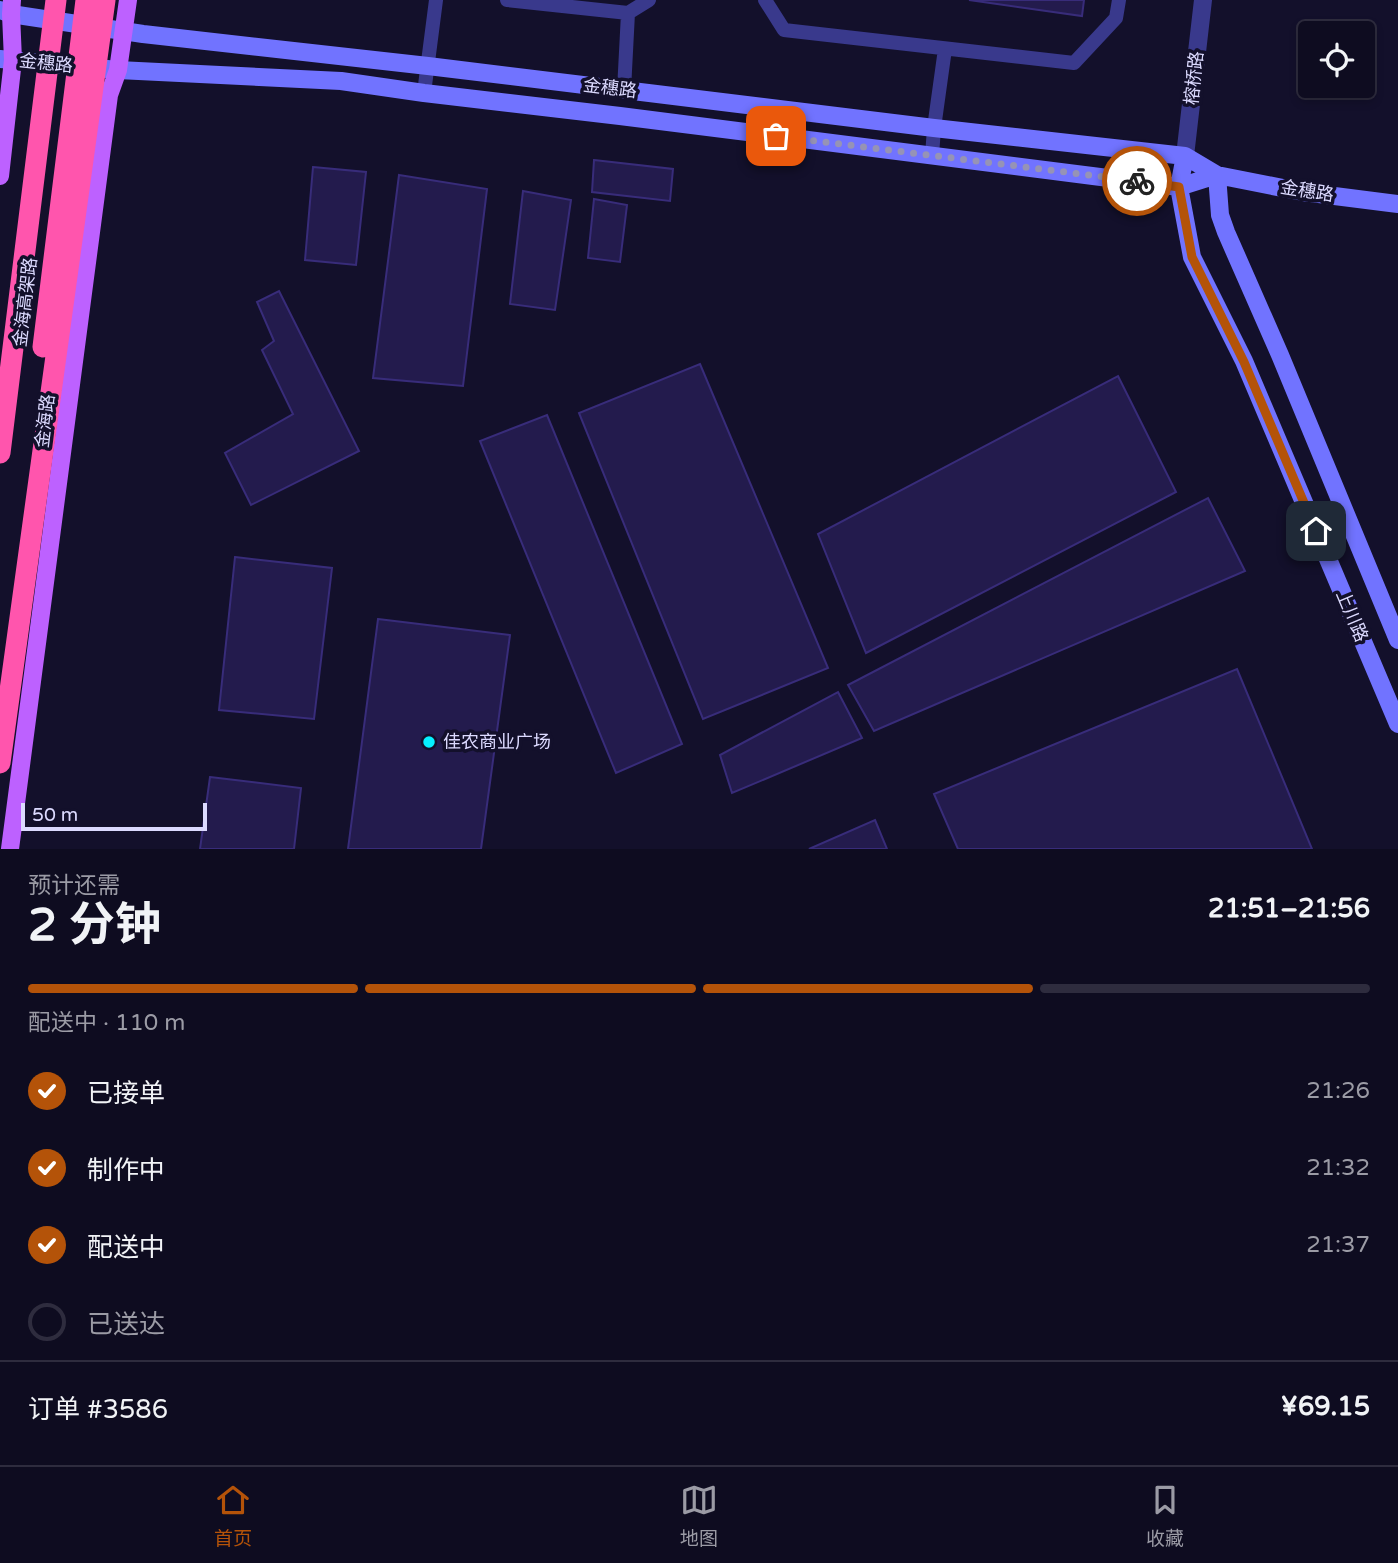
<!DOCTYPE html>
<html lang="zh">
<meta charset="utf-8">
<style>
:root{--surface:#0e0c20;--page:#1c1a2d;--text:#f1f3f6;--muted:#9b9ba5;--line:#2e2c3e;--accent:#b45309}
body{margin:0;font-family:"Varela Round","Noto Sans SC",sans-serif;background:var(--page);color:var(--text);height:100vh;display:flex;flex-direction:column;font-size:26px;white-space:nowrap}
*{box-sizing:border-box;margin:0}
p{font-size:23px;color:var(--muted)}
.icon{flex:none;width:38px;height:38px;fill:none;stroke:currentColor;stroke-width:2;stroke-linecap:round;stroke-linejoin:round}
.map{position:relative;height:849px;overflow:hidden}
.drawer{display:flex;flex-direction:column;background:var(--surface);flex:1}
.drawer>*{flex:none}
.fabs{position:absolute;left:1298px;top:21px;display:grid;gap:14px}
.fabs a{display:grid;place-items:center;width:77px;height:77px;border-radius:7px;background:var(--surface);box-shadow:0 4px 10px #0003,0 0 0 2px var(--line);font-size:35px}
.scale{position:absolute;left:21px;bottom:18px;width:186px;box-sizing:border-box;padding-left:7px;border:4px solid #dcdaff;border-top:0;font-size:19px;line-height:24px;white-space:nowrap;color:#dcdaff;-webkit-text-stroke:5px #13102b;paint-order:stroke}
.pin{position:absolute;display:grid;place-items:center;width:60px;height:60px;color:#fff;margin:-30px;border-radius:14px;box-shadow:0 4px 10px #0006}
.courier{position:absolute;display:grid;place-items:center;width:70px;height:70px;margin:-35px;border:5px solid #b45309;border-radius:50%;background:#fff;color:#222;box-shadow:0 2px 9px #0007}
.headline em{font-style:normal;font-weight:700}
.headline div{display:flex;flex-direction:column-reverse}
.headline{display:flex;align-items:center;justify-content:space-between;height:119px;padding:0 28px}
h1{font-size:46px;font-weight:700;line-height:52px}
.bar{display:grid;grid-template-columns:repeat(4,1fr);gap:10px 7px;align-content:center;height:84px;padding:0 28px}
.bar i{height:9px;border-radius:5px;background:var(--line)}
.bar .active{background:var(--accent)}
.bar p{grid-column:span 4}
.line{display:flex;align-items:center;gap:18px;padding:0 28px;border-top:2px solid var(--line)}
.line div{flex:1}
ol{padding:0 28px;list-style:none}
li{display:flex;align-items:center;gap:21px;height:77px}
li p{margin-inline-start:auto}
li .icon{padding:7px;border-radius:50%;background:var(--accent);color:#fff;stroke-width:4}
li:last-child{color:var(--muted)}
li i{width:38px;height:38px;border:4px solid var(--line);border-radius:50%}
.tabs{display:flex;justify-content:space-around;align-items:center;height:98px;border-top:2px solid var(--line);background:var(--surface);font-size:19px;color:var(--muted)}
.tabs a{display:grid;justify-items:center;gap:4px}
.tabs .active{color:var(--accent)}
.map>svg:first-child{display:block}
.building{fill:#231b4d;stroke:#382c7a;stroke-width:2}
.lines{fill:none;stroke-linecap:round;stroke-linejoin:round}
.lane{stroke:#39398c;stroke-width:14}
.street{stroke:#39398c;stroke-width:18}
.secondary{stroke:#7173ff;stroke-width:18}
.primary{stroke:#bd61ff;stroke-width:18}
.highway-bridge{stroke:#ff55ad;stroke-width:21}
.done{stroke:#9693b5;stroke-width:7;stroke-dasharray:0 12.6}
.route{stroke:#b45309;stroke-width:9}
.poi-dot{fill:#06f0ff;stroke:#13102b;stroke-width:2.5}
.labels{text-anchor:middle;stroke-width:7;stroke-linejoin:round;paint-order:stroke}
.street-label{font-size:18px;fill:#dcdaff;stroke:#13102b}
.poi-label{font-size:18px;fill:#dcdaff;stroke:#13102b;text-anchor:start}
</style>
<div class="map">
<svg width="1398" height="849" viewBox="0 0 1398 849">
<rect width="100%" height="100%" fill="#13102b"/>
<path class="building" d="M969,0H1084L1082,16Z
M594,160L673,169L670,201L592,192Z
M313,167L366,172L356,265L305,260Z
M399,175L487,189L463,386L373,378Z
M523,191L571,200L555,310L510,304Z
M594,199L627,205L620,262L588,258Z
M279,291L359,451L251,505L225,453L293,414L262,350L274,341L257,302Z
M700,364L828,668L703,719L579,413Z
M1118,376L1176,492L866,653L818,534Z
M547,415L682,744L616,773L480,441Z
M1208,498L1245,571L874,731L848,685Z
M235,557L332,568L314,719L219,710Z
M378,619L510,635L481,849H348Z
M1237,669L1312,849H958L934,794Z
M838,692L862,738L732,793L720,755Z
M210,777L301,788L294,849H200Z
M875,820L887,849H809Z"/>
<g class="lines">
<path class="lane" d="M507,0L628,13L624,90
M765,0L784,30L1074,63L1116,18L1119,0
M628,13L649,0
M424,93L436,0
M932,156L934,128L945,49"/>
<path class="street" d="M1185,156L1203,0"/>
<path class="secondary" d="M0,10L11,14L143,34L428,66L934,128L1185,156L1217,175L1303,192L1398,204
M0,59L118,70L341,81L424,93L620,116L1179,187L1217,175
M1185,156L1179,187L1192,257L1244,361L1398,724
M1217,175L1220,215L1226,232L1280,355L1398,640"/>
<path class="primary" d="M0,176L13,60L11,14L12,0
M10,849L109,95L118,70L128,0"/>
<path class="highway-bridge" d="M43,347L86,0
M0,453L56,0
M0,763L105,0"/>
</g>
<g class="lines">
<path class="done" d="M776,136L1137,181"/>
<path class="route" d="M1137,181L1179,187L1192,257L1244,362L1316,531"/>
</g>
<circle class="poi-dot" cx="429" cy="742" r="7"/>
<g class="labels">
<g class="street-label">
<text transform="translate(46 63) rotate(6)" y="6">金穗路</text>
<text transform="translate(1194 78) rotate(-84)" y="6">榕桥路</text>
<text transform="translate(610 88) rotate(7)" y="6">金穗路</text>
<text transform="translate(1307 191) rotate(9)" y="6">金穗路</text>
<text transform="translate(25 302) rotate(-83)" y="6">金海高架路</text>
<text transform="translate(45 421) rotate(-83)" y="6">金海路</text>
<text transform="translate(1352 616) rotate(67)" y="6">上川路</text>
</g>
<g class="poi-label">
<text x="443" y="748">佳农商业广场</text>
</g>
</g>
</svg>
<div class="fabs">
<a><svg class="icon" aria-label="locate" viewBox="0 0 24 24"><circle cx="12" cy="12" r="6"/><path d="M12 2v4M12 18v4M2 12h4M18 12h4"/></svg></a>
</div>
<div class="scale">50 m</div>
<div class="pin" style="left:776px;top:136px;background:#ea580c"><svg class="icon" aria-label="bag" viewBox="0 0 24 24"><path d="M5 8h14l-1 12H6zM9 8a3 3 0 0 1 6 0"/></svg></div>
<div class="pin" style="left:1316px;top:531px;background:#1f2937"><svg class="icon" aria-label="home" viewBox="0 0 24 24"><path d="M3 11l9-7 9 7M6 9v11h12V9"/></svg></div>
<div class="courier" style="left:1137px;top:181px"><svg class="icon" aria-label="bike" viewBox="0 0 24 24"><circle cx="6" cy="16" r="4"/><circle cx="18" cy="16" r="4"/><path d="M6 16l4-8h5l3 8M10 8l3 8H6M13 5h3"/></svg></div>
</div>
<section class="drawer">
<div class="headline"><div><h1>2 分钟</h1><p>预计还需</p></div><em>21:51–21:56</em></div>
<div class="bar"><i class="active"></i><i class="active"></i><i class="active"></i><i></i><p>配送中 · 110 m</p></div>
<ol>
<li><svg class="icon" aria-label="check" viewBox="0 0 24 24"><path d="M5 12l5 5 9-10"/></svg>已接单<p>21:26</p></li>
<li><svg class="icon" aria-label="check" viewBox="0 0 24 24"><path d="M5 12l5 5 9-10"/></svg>制作中<p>21:32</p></li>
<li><svg class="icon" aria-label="check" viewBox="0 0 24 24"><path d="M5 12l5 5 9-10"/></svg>配送中<p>21:37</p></li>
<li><i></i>已送达</li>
</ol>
<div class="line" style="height:91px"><div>订单 #3586</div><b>¥69.15</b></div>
</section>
<nav class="tabs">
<a class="active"><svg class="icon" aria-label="home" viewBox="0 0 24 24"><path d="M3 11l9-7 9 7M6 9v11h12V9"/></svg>首页</a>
<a><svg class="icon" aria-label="map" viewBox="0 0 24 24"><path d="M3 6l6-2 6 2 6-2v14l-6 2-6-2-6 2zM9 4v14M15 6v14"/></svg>地图</a>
<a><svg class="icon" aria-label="saved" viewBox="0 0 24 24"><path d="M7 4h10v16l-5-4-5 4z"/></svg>收藏</a>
</nav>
